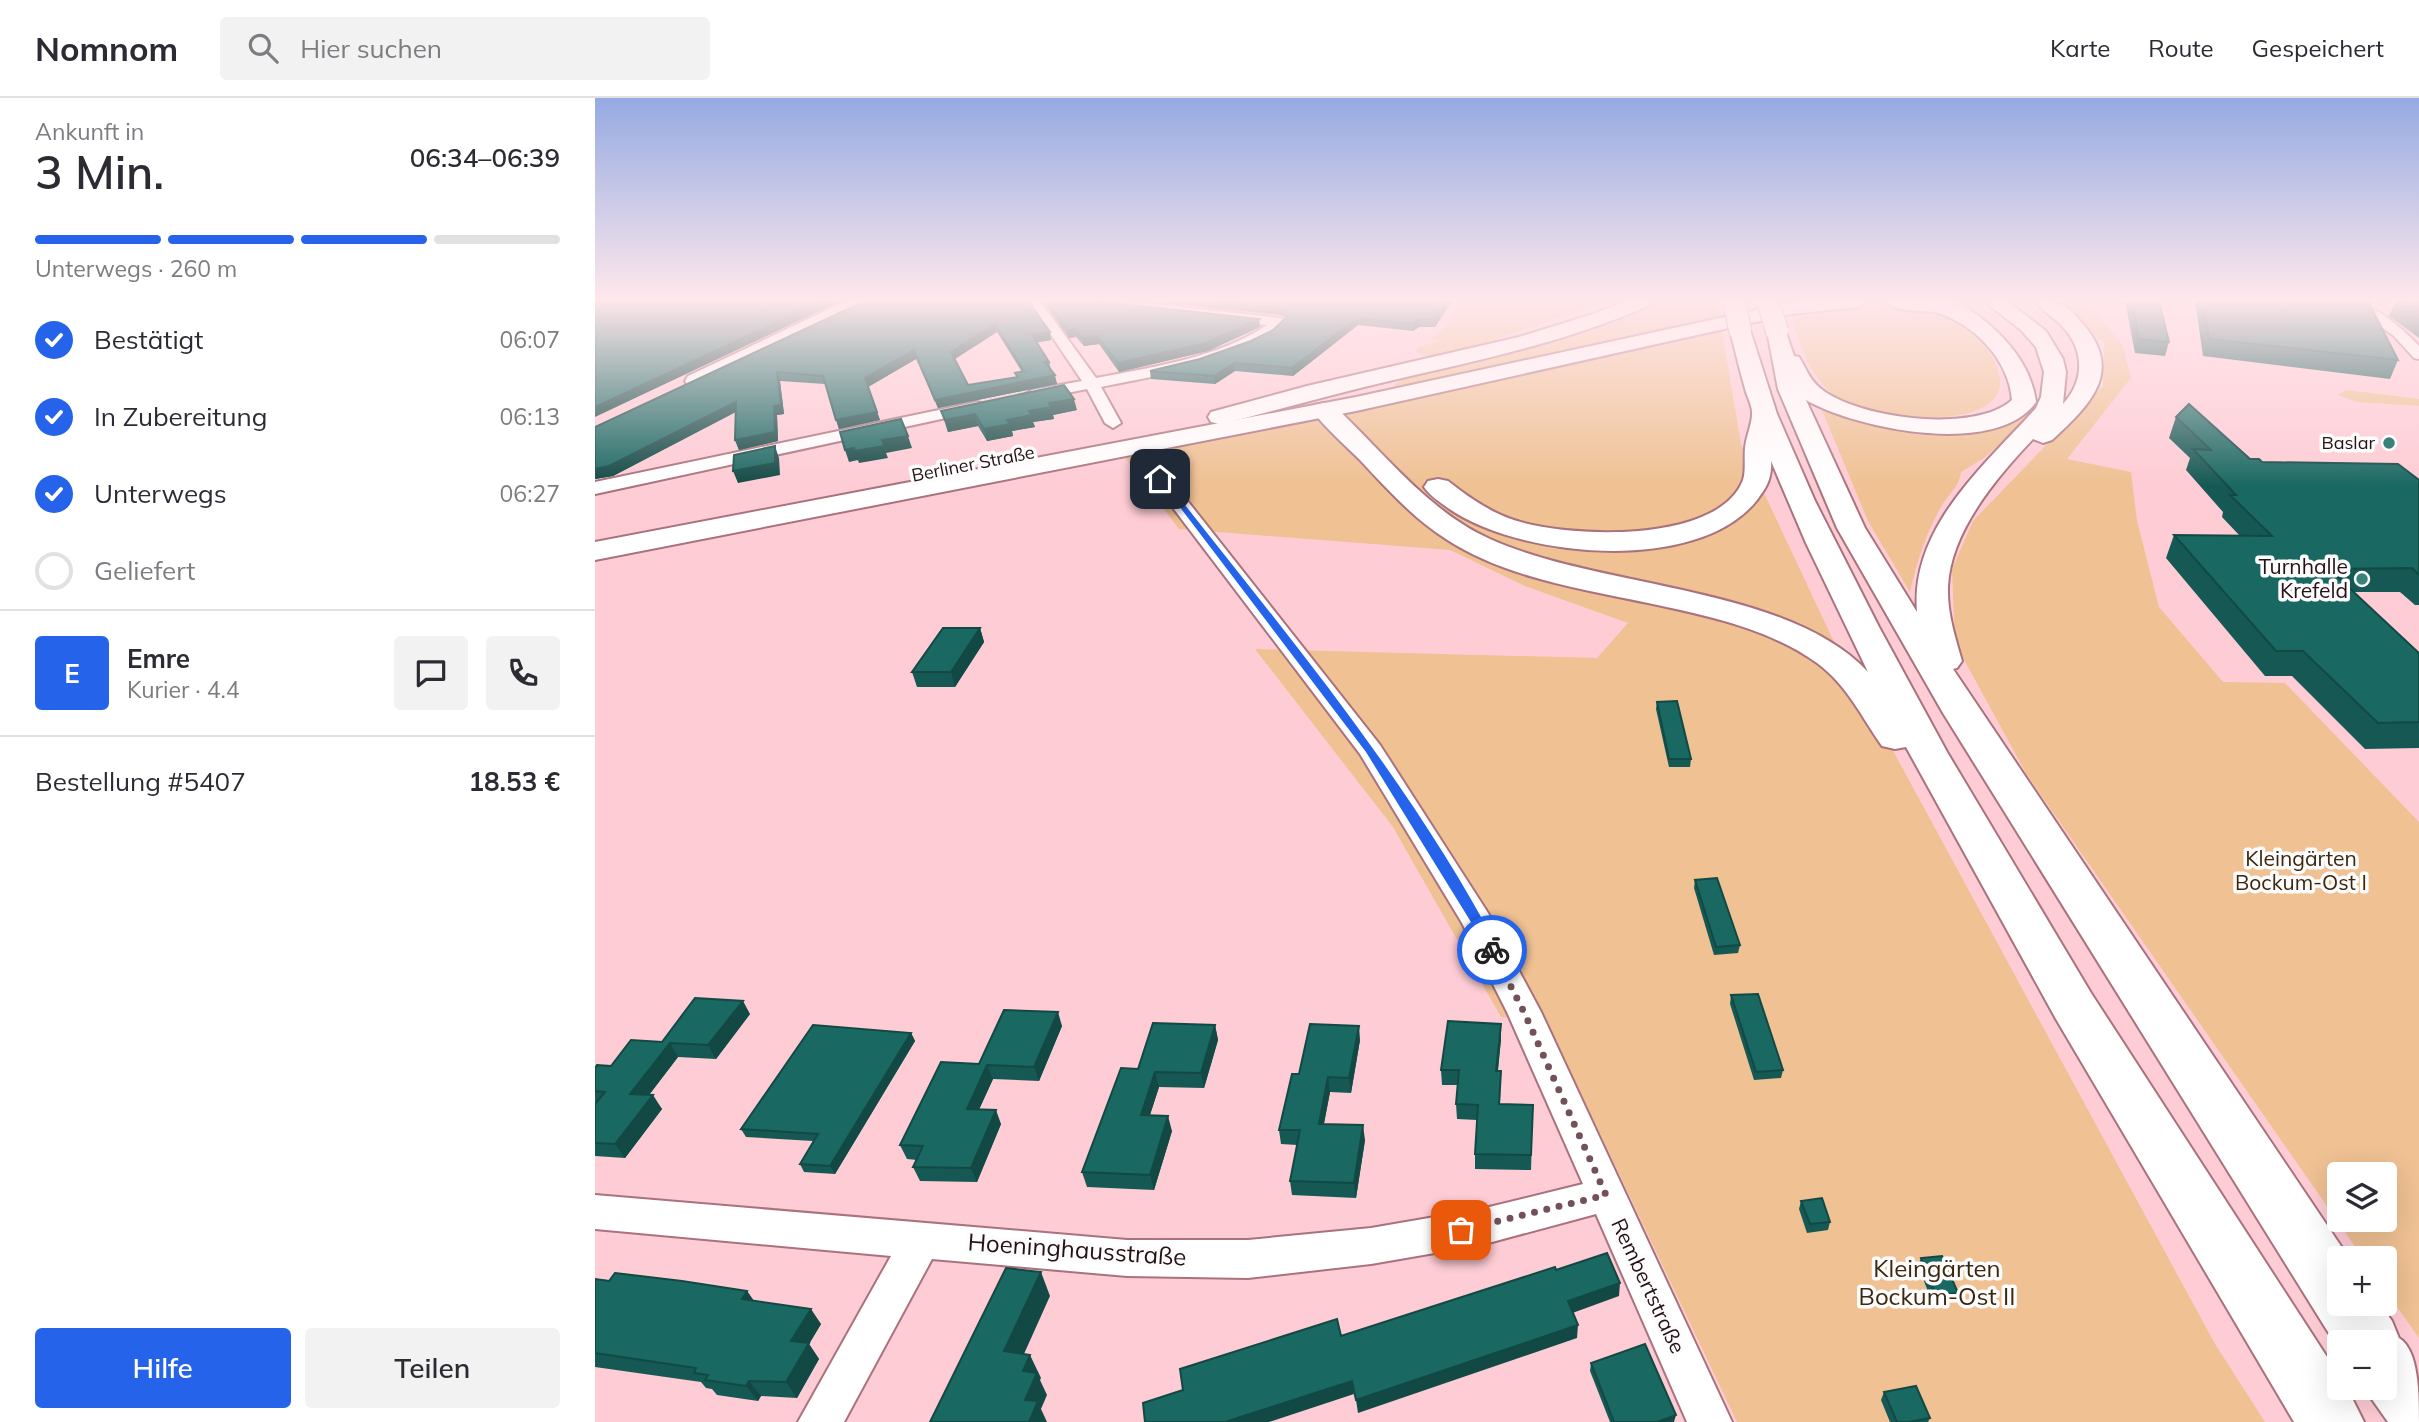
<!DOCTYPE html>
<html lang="de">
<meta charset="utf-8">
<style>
:root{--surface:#fff;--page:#f2f2f3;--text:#2b2b33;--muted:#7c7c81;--line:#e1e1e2;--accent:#2563eb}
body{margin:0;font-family:Mulish,sans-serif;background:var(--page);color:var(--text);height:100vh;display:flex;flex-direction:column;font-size:26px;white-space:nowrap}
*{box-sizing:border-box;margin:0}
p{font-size:23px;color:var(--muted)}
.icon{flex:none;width:38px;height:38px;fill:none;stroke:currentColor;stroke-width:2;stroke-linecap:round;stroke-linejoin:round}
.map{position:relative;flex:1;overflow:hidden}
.panel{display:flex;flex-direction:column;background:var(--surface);width:595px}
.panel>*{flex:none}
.buttons{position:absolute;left:1732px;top:1064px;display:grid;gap:14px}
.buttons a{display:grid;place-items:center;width:70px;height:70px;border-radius:7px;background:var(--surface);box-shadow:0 7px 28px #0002;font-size:35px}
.pin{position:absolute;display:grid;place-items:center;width:60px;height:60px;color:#fff;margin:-30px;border-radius:14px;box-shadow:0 4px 10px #0006}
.courier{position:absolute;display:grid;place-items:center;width:70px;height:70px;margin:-35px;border:5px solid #2563eb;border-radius:50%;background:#fff;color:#222;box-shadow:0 2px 9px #0007}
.overview em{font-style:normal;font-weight:600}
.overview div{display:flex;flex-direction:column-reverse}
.overview{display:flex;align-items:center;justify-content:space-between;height:119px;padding:0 35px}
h1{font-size:46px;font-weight:600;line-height:52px}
.bar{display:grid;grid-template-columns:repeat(4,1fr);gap:10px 7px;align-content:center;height:84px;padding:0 35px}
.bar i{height:9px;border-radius:5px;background:var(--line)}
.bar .selected{background:var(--accent)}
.bar p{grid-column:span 4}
.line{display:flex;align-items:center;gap:18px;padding:0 35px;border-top:2px solid var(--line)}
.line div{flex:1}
.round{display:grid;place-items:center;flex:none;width:74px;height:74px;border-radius:7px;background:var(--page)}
ol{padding:0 35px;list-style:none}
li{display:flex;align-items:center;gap:21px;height:77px}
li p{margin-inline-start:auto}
li .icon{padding:7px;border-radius:50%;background:var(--accent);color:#fff;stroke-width:4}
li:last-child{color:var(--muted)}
li i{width:38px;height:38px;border:4px solid var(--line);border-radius:50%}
.primary-button{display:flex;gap:14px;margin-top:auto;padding:14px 35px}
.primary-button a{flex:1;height:80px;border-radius:7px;background:var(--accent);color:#fff;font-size:28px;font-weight:600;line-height:80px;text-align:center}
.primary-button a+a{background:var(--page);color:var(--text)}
header{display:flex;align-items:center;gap:42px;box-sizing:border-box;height:98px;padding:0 35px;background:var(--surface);border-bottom:2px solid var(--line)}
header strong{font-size:33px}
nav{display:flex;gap:38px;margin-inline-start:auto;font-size:24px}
.search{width:490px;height:63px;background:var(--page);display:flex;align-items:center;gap:18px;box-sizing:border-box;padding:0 24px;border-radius:7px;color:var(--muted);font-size:26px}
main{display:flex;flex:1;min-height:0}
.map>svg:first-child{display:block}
.green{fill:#efc193;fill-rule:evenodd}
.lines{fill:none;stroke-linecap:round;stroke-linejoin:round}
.street-casing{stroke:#a9727d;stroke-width:4}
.secondary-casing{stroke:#a9727d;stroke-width:4}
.primary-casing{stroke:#a9727d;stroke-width:4}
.highway-casing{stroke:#a9727d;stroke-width:4}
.street{fill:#fff;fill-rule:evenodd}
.secondary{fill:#fff;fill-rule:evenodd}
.primary{fill:#fff;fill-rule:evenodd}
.highway{fill:#fff;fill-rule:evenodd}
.highway-bridge-casing{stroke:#a9727d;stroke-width:24;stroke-linecap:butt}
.highway-bridge{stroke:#fff;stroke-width:22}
.wall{fill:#165954;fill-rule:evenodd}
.shaded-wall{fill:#124945}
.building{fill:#1a6862;stroke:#124945;stroke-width:2;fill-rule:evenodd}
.route{fill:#2563eb}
.done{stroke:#725258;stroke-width:7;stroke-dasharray:0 12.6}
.poi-dot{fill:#3a817a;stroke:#fcfcfc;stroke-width:2.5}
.labels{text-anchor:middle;stroke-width:7;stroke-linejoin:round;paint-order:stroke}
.far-poi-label{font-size:18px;fill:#261115;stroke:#fcfcfc;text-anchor:end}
.far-street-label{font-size:18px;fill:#261115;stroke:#fcfcfc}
.poi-label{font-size:21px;fill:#261115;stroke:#fcfcfc;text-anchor:end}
.park-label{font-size:21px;fill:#3c260e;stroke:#fcfcfc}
.street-label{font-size:21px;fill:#261115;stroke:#fcfcfc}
.near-street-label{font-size:24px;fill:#261115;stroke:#fcfcfc}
.near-park-label{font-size:24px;fill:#3c260e;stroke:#fcfcfc}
</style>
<header>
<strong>Nomnom</strong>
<div class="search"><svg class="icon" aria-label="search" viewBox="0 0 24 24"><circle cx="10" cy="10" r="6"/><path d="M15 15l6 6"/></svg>Hier suchen</div>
<nav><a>Karte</a><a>Route</a><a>Gespeichert</a></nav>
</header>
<main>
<section class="panel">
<div class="overview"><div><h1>3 Min.</h1><p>Ankunft in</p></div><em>06:34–06:39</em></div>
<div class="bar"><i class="selected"></i><i class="selected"></i><i class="selected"></i><i></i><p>Unterwegs · 260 m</p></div>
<ol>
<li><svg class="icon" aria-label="check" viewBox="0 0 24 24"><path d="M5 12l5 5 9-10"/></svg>Bestätigt<p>06:07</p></li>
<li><svg class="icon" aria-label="check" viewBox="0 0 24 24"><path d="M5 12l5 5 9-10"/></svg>In Zubereitung<p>06:13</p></li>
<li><svg class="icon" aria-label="check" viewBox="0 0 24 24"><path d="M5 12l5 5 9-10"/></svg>Unterwegs<p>06:27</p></li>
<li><i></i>Geliefert</li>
</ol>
<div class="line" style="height:126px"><b class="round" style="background:var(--accent);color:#fff">E</b><div><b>Emre</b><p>Kurier · 4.4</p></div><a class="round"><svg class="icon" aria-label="chat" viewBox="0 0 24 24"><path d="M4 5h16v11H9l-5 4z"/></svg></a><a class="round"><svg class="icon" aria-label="phone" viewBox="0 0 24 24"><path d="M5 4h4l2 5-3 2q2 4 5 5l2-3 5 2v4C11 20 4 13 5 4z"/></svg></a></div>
<div class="line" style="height:91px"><div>Bestellung #5407</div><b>18.53 €</b></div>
<div class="primary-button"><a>Hilfe</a><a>Teilen</a></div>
</section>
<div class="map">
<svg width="1824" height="1324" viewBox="0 0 1824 1324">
<rect width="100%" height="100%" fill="#feccd5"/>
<path class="green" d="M867,203H1016L883,247L836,258L825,257L821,253L824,249L845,243L836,241L853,227Z
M1061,203H1122L1146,346L1239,544L1620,1246L1670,1324H1142L951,922L906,919L798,729L660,551L1002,560L1033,525L930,488L855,452L584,431L529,358L775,310L813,275L933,249Z
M1462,203H1485L1502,216L1528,248L1536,280L1472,361L1536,374L1542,423L1564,509L1628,584L1690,585L1824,724V1240L1790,1192V1160H1768L1432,677L1360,545L1357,471L1378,423L1508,288L1509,245ZM1745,1076H1790V1122H1745Z
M1303,208C1321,210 1338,211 1355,219C1378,228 1418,273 1401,298C1377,334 1264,319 1235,294C1214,275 1207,250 1197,224C1212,211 1281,210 1303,208Z
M1751,292L1824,301V308L1762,304L1743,297Z
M1226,310C1248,318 1270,326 1294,329C1323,333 1411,332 1432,315L1436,318L1389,360L1366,374C1365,387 1354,396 1347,407C1331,435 1322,463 1315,494L1273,423Z"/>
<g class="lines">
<defs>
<path id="street" d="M433,203H445L501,280C558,269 623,260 672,227L499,207L493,203H531L685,220L692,224C658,262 556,279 506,289L526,325L518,330L510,325L492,291L437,302L429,297L437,292L487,283Z
M1749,203C1777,203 1805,228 1824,248V261L1819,260L1798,237Z
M382,304L388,306L390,309L388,312L0,396V384Z
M540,343L546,344L785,647L893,815L946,914L1137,1324H1092L1001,1116L886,1147L776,1166L653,1180L532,1178L337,1161L249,1324H203L296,1158L0,1131V1097L532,1142H653L776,1130L886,1111L988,1086L912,914L867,825L765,656L531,348Z"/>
<path id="secondary" d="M251,203H276L273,207L109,288H93L90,283L93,278Z"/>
<path id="primary" d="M1203,203H1238L1228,209L761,313L0,462V444L761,299Z"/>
<path id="highway" d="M1032,203H1058L1055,207C970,245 879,263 790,284C734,297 680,313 625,326L616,324L613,319L616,314L712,288L924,239L995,217Z
M1211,203H1273L1263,209L1197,216L1190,214L1187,210L1190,206Z
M1291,203H1361C1398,225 1435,259 1441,304C1402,360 1261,331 1211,302L1270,430L1322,514C1315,429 1390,367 1441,310L1446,299L1449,274L1441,249L1426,232L1389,203H1412L1451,233L1468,261L1471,274L1468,306C1491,281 1489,249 1465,226C1457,218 1446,212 1440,203C1466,203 1470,205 1487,225C1530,273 1495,307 1457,342L1448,345L1438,341C1402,379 1355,434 1353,489C1352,514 1360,539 1367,563L1362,570L1358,571L1754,1160H1745V1206H1785L1797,1223L1804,1240C1824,1252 1824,1297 1824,1324H1793L1769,1290H1790V1244H1745V1253L1728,1226L1348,615L1242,430L1183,291L1172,233L1175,229H1189L1199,258L1204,259C1211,270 1214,281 1225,290C1262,321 1380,336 1417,302C1414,263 1381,227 1343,215C1329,211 1301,216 1291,203Z
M1145,226L1152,228L1155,232L1182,316L1220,403L1284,529L1352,654L1496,895L1745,1279V1290H1752L1769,1324H1699L1461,921L1311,649L1300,651L1287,648C1266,618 1252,587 1222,565C1174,530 1109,517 1053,505C985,491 909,479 851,441C818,420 791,390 765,362C749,346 730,330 717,312L720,307L729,305L738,307C788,353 832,413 895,441C1005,491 1192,487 1273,574L1211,445L1176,363C1177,380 1172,389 1162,402C1103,477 924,460 853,410C845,404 835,398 829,389L833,383L843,381L853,383C872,398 893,413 916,421C969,440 1123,447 1148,382C1151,372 1149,360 1150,350C1151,338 1158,324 1157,314C1157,308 1153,300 1151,294C1145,273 1140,253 1135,232L1138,228Z"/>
</defs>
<use href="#street" class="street-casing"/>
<use href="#secondary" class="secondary-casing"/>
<use href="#primary" class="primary-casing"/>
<use href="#highway" class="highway-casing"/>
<use href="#street" class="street"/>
<use href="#secondary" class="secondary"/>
<use href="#primary" class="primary"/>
<use href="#highway" class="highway"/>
<defs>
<path id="highway-bridge" d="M1139,203L1145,232
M1173,203L1182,233"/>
</defs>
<use href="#highway-bridge" class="highway-bridge-casing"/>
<use href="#highway-bridge" class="highway-bridge"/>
</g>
<path class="wall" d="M270,203H433L456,242L442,244L454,264L456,271L462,286L343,310L321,261L273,289L285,322L244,331L230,286L185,283L189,316L182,317L183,343L144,352L140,342L141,314L18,378L0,381V329ZM402,234L427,274L420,275L421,279L373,287L360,261Z
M448,203H501L664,221L665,229L613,253L524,274L504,246L489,248L481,239L474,240Z
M551,203H857L840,229H824L818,233L763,227L698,278L640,273L620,286L556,281L555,273L605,261L656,243L678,232L691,220L685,217Z
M1530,203H1564L1574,244L1570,258L1540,255Z
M1600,203H1773L1803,262L1795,281L1608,258Z
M1801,203H1824V240L1794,218Z
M482,312L458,317L459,321L438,324L440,329L417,333L418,338L392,343L383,328L353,334L346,313Z
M1581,319L1655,361L1667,364L1824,382V507H1820L1805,494H1759L1824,555V650L1770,651L1697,578H1670L1571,460L1579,437L1645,438L1627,419L1628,414L1591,372L1595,360L1574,340Z
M385,530L389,544L360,589H322L317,574Z
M1062,604L1096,661L1095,669H1074L1061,611Z
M1100,782L1145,847L1143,855L1119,857L1099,790Z
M1136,897L1188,972L1186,980L1159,982L1135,906Z
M155,916L121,961L83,959L54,997L67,1011L30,1060L0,1058V970L16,968L67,944Z
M906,926V941L903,973H906L905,1006L938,1007L936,1072L880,1071V1056L882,1022L862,1021L861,1006L863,987H847L846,972Z
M620,927L623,942L609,990L564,989L555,1017L577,1033L559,1092L492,1089L487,1074L543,971Z
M467,928L444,983L398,981L384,1011L406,1026L382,1084L325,1083L318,1069L322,1062L312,1061L305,1047L384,966Z
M316,935L320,943L240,1076L209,1074L205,1066L218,1043L151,1039L146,1031Z
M765,942L756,995L735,994L729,1026L770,1042L761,1100L697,1097L695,1083L702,1047L686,1046L684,1032L704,976Z
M1206,1103L1235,1124L1233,1132L1212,1135L1204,1111Z
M1326,1160L1363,1195L1360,1203L1338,1206L1323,1168Z
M0,1181L152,1193L159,1203L226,1226L214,1246L224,1261L202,1300L166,1298L163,1303L122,1297L117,1291L111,1290L106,1284L0,1269Z
M996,1265L1079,1324H1015L995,1273Z
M1289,1294L1335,1320L1333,1324H1295L1286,1302Z"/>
<path class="shaded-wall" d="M227,203H246L0,319V309Z
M852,203H857L840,229V222Z
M762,220L763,227L698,278L697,270Z
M664,221L665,229L613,253L524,274L523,265Z
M823,221L824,229L818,233V226Z
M400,226L402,234L358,262L356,254Z
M480,231L481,239L474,240L473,232Z
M455,234L456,242L439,245L437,237Z
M502,238L504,246L489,248L487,240Z
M319,252L321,261L273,289L270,280Z
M639,265L640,273L620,286L619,278Z
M182,274L185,283L189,316L182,317L183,343L144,352L140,342L179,308Z
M460,277L462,286L343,310L340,302Z
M479,301L482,312L458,317L459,321L438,324L440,329L417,333L418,338L392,343L389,331L454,305Z
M141,304L144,312L18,378L0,381V371Z
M282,314L285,322L244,331L241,322Z
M380,316L383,328L353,334L350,322Z
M313,338L317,350L291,355L293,360L264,365L260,353L287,342Z
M180,348L184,360L185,377L143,385L138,373Z
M259,350L263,362L254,364L250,352Z
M385,530L389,544L360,589L356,574Z
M148,903L155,916L121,961L113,947Z
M463,914L467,928L444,983L439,969Z
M906,926V941L901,988V973Z
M620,927L623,942L609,990L606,975Z
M764,928L765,942L756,995L754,980Z
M316,935L320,943L240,1076L235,1068Z
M75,945L83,959L44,1010L35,996Z
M392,967L398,981L378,1025L372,1011Z
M560,974L564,989L550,1032L546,1017Z
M733,979L735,994L726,1040L724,1026Z
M58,997L67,1011L30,1060L20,1046Z
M401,1012L406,1026L382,1084L376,1070Z
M573,1018L577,1033L559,1092L555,1077Z
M768,1027L770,1042L761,1100L759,1085Z
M446,1174L455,1198L420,1276L409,1253Z
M1025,1185L1024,1198L972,1217L973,1203Z
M152,1193L163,1209L147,1201Z
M216,1211L226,1226L214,1246L224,1261L202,1300L191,1284L196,1243Z
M983,1227L982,1240L763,1315L761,1302Z
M435,1257L446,1280L445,1282L452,1297L446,1311L452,1324H434L430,1302L428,1273Z
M154,1283L166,1298L163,1303L151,1288Z
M757,1283L759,1296L674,1324H630Z
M1081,1317L1079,1324H1062Z"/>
<path class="building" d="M0,203H227L0,309Z
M270,203H433L455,234L437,237L454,264H450L460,277L340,302L319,252L270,280L282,314L241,322L228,278L182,274L186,307L179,308L180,334L140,342L141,304L14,368L0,371V329ZM400,226L429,273L420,275L423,279L373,287L356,254Z
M452,203H501L664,221L611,245L523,265L502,238L487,240L480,231L473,232Z
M618,203H852L840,222L823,221L818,226L762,220L697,270L639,265L619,278L555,273L605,261L656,243L678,232L693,218L692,214L684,210Z
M1537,203H1564L1574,244L1544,241Z
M1608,203H1773L1803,262L1614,241Z
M1809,203H1824V213Z
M469,287L479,301L454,305L456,309L434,313L437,317L412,322L415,326L389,331L380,316L350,322L346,313Z
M1594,306L1655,361H1664L1667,364L1803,366L1824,382V477L1817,470L1734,471L1824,555V624L1783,625L1708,553H1681L1579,437L1677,438L1635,397H1641L1598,351L1616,352L1581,319Z
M306,321L313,338L287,342L289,348L260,353L259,350L250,352L245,334Z
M180,348V365L138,373L139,357Z
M348,530H385L356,574H317Z
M1082,603L1096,661H1074L1062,604Z
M1122,780L1145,847L1121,849L1100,782Z
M1163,896L1188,972L1161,974L1136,897Z
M100,900L148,903L113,947L75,945L35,996L58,997L20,1046L0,1045V1006L10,994L0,993V970L2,967L16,968L36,942L67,944Z
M409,912L463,914L439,969L392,967L372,1011L401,1012L376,1070L318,1069L328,1048L305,1047L346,964L384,966Z
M853,923L906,926L901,973H906L904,1006L938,1007L936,1057L880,1056L883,1007L861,1006L864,972H846Z
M558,925L620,927L606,975L560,974L546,1017L573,1018L555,1077L487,1074L526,970L543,971Z
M715,926L764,928L754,980L733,979L724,1026L768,1027L759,1085L695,1083L705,1032H684L697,976H704Z
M218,927L316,935L235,1068L205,1066L223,1036L146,1031Z
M1227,1100L1235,1124L1215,1126L1206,1103Z
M1012,1155L1025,1185L973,1203L983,1227L761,1302L757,1283L630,1324H550L548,1305L588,1292L585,1271L742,1221L746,1238L960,1169L961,1172Z
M1347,1158L1363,1195L1341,1197L1326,1160Z
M411,1170L446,1174L409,1253L435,1257L428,1273L442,1275L430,1302L443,1303L434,1324H335Z
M20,1175L87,1183L152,1193L147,1201L216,1211L196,1243L214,1245L191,1284L154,1283L151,1288L110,1282L113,1277L99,1275L101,1270L0,1255V1181L14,1183Z
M1050,1246L1081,1317L1062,1324H1019L996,1265Z
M1321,1288L1335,1320L1314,1324H1302L1289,1294Z"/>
<linearGradient id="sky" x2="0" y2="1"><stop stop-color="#95aae2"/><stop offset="0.52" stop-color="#ffe8ec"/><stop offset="1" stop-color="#ffe8ec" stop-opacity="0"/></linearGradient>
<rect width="1824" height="388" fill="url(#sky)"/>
<path class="route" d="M562,379H568C687,531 814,680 904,852L902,855H892L876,824L771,654Z"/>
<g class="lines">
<path class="done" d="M866,1132L1011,1097L929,914L897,852"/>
</g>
<g class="poi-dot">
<circle cx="1794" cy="345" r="7"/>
<circle cx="1767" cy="481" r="7"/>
</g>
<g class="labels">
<g class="far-poi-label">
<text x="1780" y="351">Baslar</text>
</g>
<g class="far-street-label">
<text transform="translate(378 366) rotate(-11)" y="6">Berliner Straße</text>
</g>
<g class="poi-label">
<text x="1753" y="476">Turnhalle<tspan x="1753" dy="24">Krefeld</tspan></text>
</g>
<g class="park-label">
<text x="1706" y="768">Kleingärten<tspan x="1706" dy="24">Bockum-Ost I</tspan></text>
</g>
<g class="street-label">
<text transform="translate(1053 1188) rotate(65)" y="7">Rembertstraße</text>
</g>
<g class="near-street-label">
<text transform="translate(482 1152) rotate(4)" y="8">Hoeninghausstraße</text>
</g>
<g class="near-park-label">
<text x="1342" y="1179">Kleingärten<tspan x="1342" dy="28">Bockum-Ost II</tspan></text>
</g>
</g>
</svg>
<div class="buttons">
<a><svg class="icon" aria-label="layers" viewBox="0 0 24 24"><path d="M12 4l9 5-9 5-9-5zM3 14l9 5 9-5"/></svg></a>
<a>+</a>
<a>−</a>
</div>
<div class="pin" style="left:866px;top:1132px;background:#ea580c"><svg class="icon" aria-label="bag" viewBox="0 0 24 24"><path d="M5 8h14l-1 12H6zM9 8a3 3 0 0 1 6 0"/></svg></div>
<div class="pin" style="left:565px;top:381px;background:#1f2937"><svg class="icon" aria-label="home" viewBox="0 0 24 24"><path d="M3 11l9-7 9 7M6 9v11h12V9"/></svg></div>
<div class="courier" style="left:897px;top:852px"><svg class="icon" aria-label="bike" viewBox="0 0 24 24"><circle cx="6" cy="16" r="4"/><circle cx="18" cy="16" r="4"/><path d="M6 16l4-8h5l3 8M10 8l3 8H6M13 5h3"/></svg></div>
</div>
</main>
